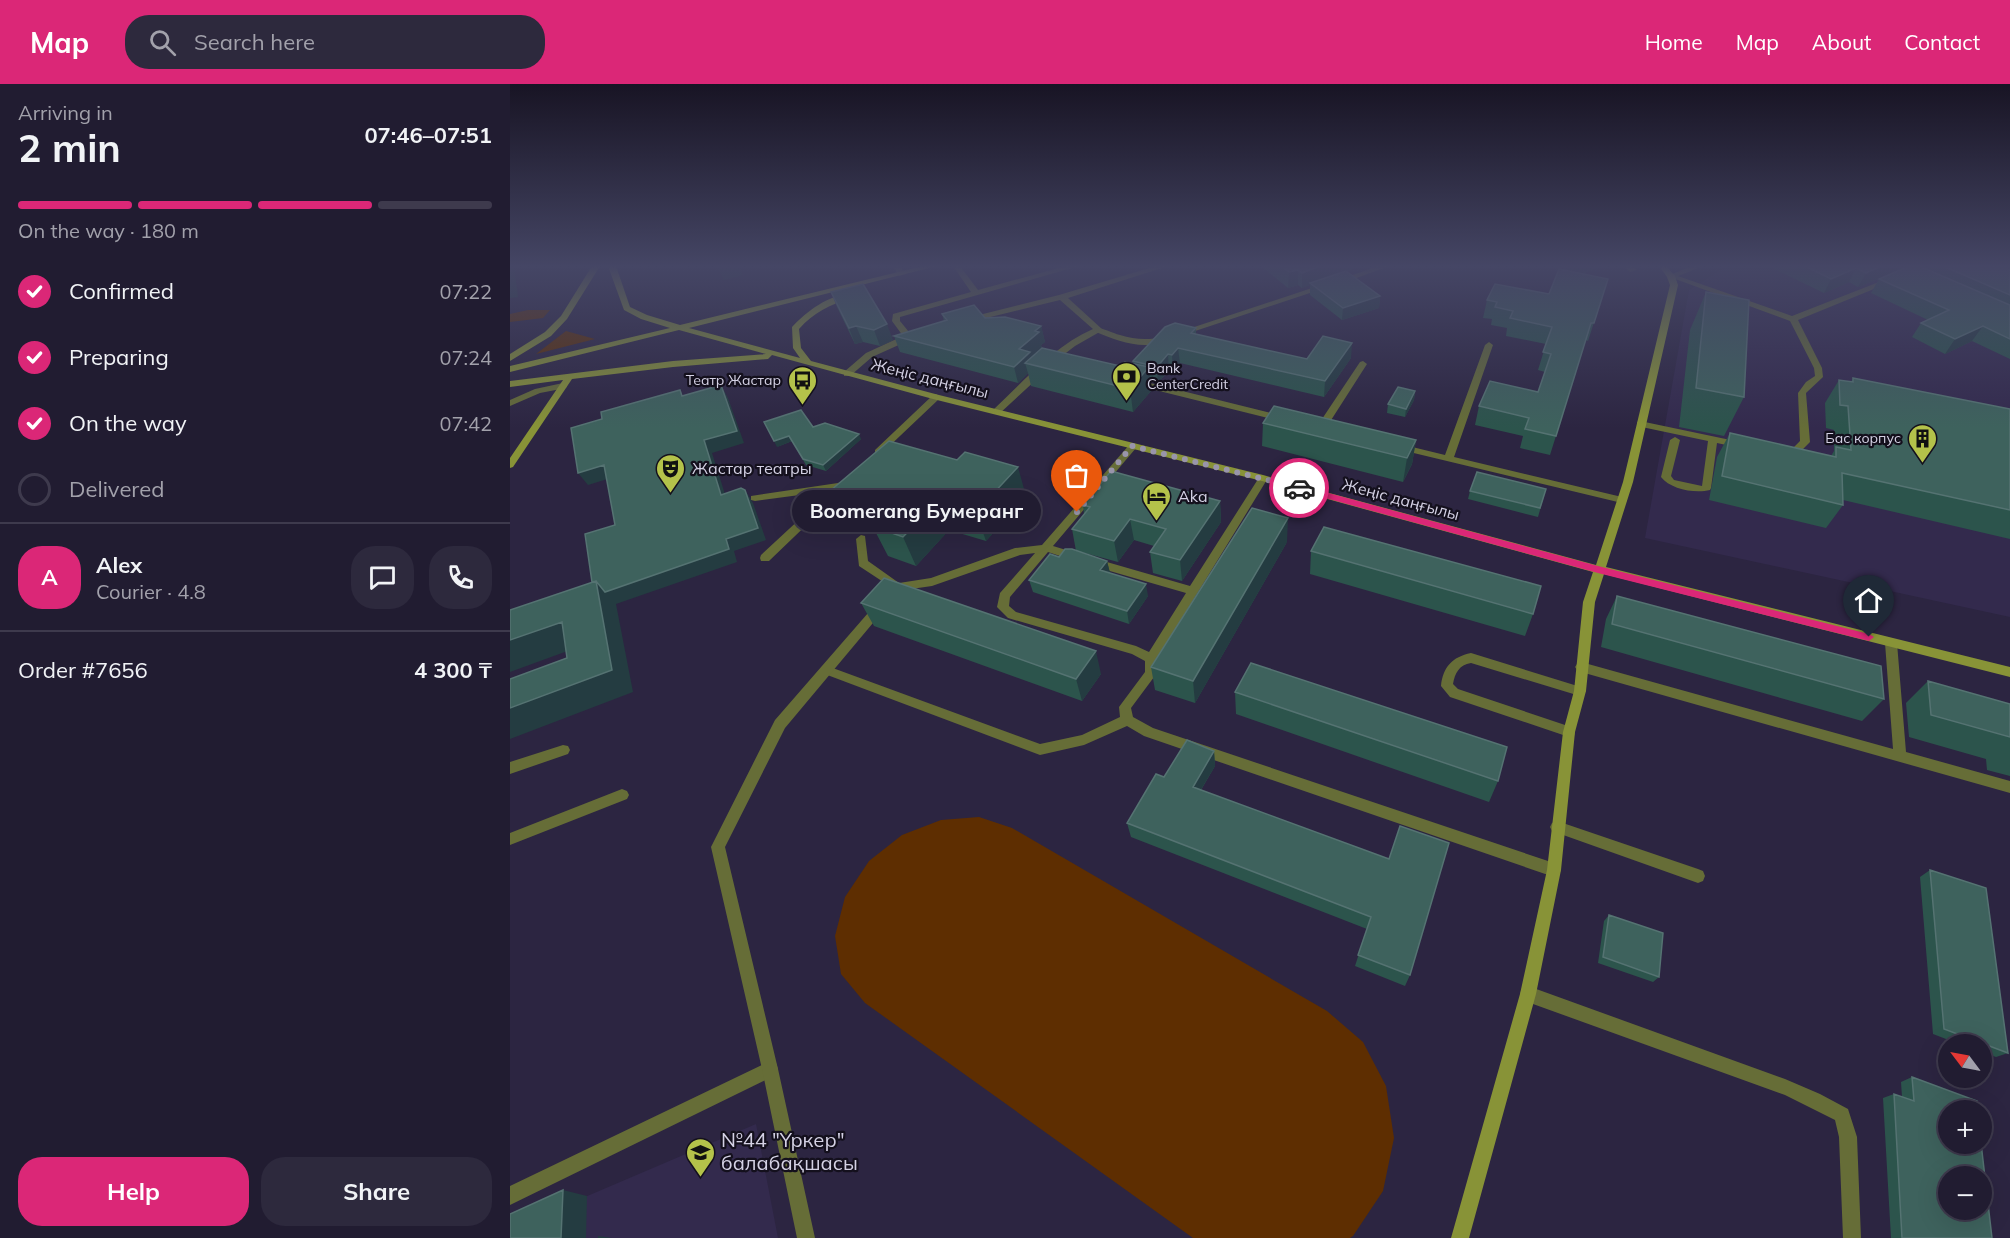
<!DOCTYPE html>
<meta charset="utf-8">
<style>
:root{--surface:#211c31;--page:#2d293d;--text:#f1f3f6;--muted:#a2a1ab;--line:#3e3a4d;--accent:#db2777}
body{margin:0;font-family:Mulish,sans-serif;background:var(--page);color:var(--text);height:100vh;display:flex;flex-direction:column;font-size:22px;white-space:nowrap}
*{box-sizing:border-box;margin:0}
p{font-size:20px;color:var(--muted)}
.icon{flex:none;width:33px;height:33px;fill:none;stroke:currentColor;stroke-width:2;stroke-linecap:round;stroke-linejoin:round}
.map{position:relative;flex:1;overflow:hidden}
.panel{display:flex;flex-direction:column;background:var(--surface);width:510px}
.panel>*{flex:none}
.needle{width:39px;rotate:302deg}
.buttons{position:absolute;left:1428px;top:950px;display:grid;gap:12px}
.buttons a{display:grid;place-items:center;width:54px;height:54px;border-radius:50%;background:var(--surface);box-shadow:0 6px 24px #0002,0 0 0 2px var(--line);font-size:30px}
.pin{position:absolute;display:grid;place-items:center;width:51px;height:51px;color:#fff;margin:-62px -26px;border-radius:50% 50% 50% 0;rotate:-45deg;box-shadow:0 0 6px #0007}
.pin .icon{rotate:45deg}
.courier{position:absolute;display:grid;place-items:center;width:60px;height:60px;margin:-30px;border:4px solid #db2777;border-radius:50%;background:#fff;color:#222;box-shadow:0 2px 8px #0007}
.bubble{position:absolute;height:42px;border-radius:21px;background:var(--surface);box-shadow:0 6px 24px #0002,0 0 0 2px var(--line);font-size:20px;font-weight:700;line-height:42px;text-align:center}
.headline em{font-style:normal;font-weight:700}
.headline div{display:flex;flex-direction:column-reverse}
.headline{display:flex;align-items:center;justify-content:space-between;height:102px;padding:0 18px}
h1{font-size:39px;font-weight:700;line-height:45px}
.bar{display:grid;grid-template-columns:repeat(4,1fr);gap:9px 6px;align-content:center;height:72px;padding:0 18px}
.bar i{height:8px;border-radius:4px;background:var(--line)}
.bar .active{background:var(--accent)}
.bar p{grid-column:span 4}
.line{display:flex;align-items:center;gap:15px;padding:0 18px;border-top:2px solid var(--line)}
.line div{flex:1}
.round{display:grid;place-items:center;flex:none;width:63px;height:63px;border-radius:24px;background:var(--page)}
ol{padding:0 18px;list-style:none}
li{display:flex;align-items:center;gap:18px;height:66px}
li p{margin-inline-start:auto}
li .icon{padding:6px;border-radius:50%;background:var(--accent);color:#fff;stroke-width:4}
li:last-child{color:var(--muted)}
li i{width:33px;height:33px;border:3px solid var(--line);border-radius:50%}
.primary-button{display:flex;gap:12px;margin-top:auto;padding:12px 18px}
.primary-button a{flex:1;height:69px;border-radius:24px;background:var(--accent);color:#fff;font-size:24px;font-weight:700;line-height:69px;text-align:center}
.primary-button a+a{background:var(--page);color:var(--text)}
header{display:flex;align-items:center;gap:36px;box-sizing:border-box;height:84px;padding:0 30px;background:var(--accent);color:#fff}
header strong{font-size:28px}
nav{display:flex;gap:33px;margin-inline-start:auto;font-size:21px}
.search{width:420px;height:54px;background:var(--page);display:flex;align-items:center;gap:15px;box-sizing:border-box;padding:0 21px;border-radius:24px;color:var(--muted);font-size:22px}
main{display:flex;flex:1;min-height:0}
.map>svg:first-child{display:block}
.built{fill:#332a4d}
.green{fill:#5e2e01}
.lines{fill:none;stroke-linecap:round;stroke-linejoin:round}
.lane{fill:#666d37;fill-rule:evenodd}
.street{fill:#666d37;fill-rule:evenodd}
.secondary{fill:#889337;fill-rule:evenodd}
.wall{fill:#2c544c}
.shaded-wall{fill:#243c41}
.building{fill:#3e625d;stroke:#557372;stroke-width:1.5;fill-rule:evenodd}
.route{fill:#db2777}
.done{stroke:#9995ab;stroke-width:6;stroke-dasharray:0 10.8}
.labels{text-anchor:middle;stroke-width:4.5;stroke-linejoin:round;paint-order:stroke}
.far-poi-label{font-size:14px;fill:#d4d1e4;stroke:#14101d;text-anchor:end}
.street-label{font-size:16px;fill:#d4d1e4;stroke:#14101d}
.poi-label{font-size:16px;fill:#d4d1e4;stroke:#14101d;text-anchor:start}
.near-poi-label{font-size:20px;fill:#d4d1e4;stroke:#14101d;text-anchor:start}
</style>
<header>
<strong>Map</strong>
<div class="search"><svg class="icon" aria-label="search" viewBox="0 0 24 24"><circle cx="10" cy="10" r="6"/><path d="M15 15l6 6"/></svg>Search here</div>
<nav><a>Home</a><a>Map</a><a>About</a><a>Contact</a></nav>
</header>
<main>
<section class="panel">
<div class="headline"><div><h1>2 min</h1><p>Arriving in</p></div><em>07:46–07:51</em></div>
<div class="bar"><i class="active"></i><i class="active"></i><i class="active"></i><i></i><p>On the way · 180 m</p></div>
<ol>
<li><svg class="icon" aria-label="check" viewBox="0 0 24 24"><path d="M5 12l5 5 9-10"/></svg>Confirmed<p>07:22</p></li>
<li><svg class="icon" aria-label="check" viewBox="0 0 24 24"><path d="M5 12l5 5 9-10"/></svg>Preparing<p>07:24</p></li>
<li><svg class="icon" aria-label="check" viewBox="0 0 24 24"><path d="M5 12l5 5 9-10"/></svg>On the way<p>07:42</p></li>
<li><i></i>Delivered</li>
</ol>
<div class="line" style="height:108px"><b class="round" style="background:var(--accent);color:#fff">A</b><div><b>Alex</b><p>Courier · 4.8</p></div><a class="round"><svg class="icon" aria-label="chat" viewBox="0 0 24 24"><path d="M4 5h16v11H9l-5 4z"/></svg></a><a class="round"><svg class="icon" aria-label="phone" viewBox="0 0 24 24"><path d="M5 4h4l2 5-3 2q2 4 5 5l2-3 5 2v4C11 20 4 13 5 4z"/></svg></a></div>
<div class="line" style="height:78px"><div>Order #7656</div><b>4 300 ₸</b></div>
<div class="primary-button"><a>Help</a><a>Share</a></div>
</section>
<div class="map">
<svg width="1500" height="1154" viewBox="0 0 1500 1154">
<rect width="100%" height="100%" fill="#2c2541"/>
<path class="built" d="M1217,182H1500V533L1135,454L1179,206Z
M246,1040L268,1154H0V1145Z"/>
<path class="green" d="M18,226H40L33,234L0,238V230Z
M56,247L85,255L26,270Z
M469,733L502,744L817,927L853,958L876,1002L884,1054L873,1107L843,1152L840,1154H683L355,919L331,890L325,852L335,813L359,777L392,751L431,736Z"/>
<g class="lines">
<path class="lane" d="M383,182H390L396,190L389,192Z
M443,182H450L468,206L556,182H569L390,233V237L403,253L402,255L362,273L340,292H334V288L356,269L393,252L382,237L383,230L461,208Z
M646,182H658L558,214L593,246L565,262L552,272L489,330H483V326C514,297 544,262 583,245L550,216L460,238L456,236L457,234L549,211Z
M1114,182H1123L1127,186L1120,188Z
M1182,182H1193L1168,192L1282,232L1374,196L1381,198L1288,236L1312,284L1313,293L1296,309L1300,358L1286,372H1280L1272,368L1277,365L1281,366L1290,357L1288,309L1296,298L1305,292L1304,284L1280,237L1157,192Z
M979,258L983,261L944,373L1112,413L1117,416L1116,418L1112,419L887,365V361L890,360L935,371L975,261Z
M853,277L857,280L816,344L811,347L808,346L806,344L850,278Z
M624,295L777,333L779,335L774,338L621,300L620,298Z
M53,299L57,302L56,304L30,309L0,322V316L25,305Z
M426,310L430,313L429,315L371,370H365V366L423,311Z
M1130,337L1230,358L1235,361L1230,364L1207,359L1201,404L1200,406C1185,410 1160,405 1151,393L1160,356L1165,353L1170,356L1161,392L1164,396L1192,402L1198,357L1127,342V338Z
M623,359L626,360V364L543,462L566,469L567,472L566,475L562,476L538,468L500,513L499,522L506,528L626,562L639,568L676,509L579,481L578,478L579,475L583,474L680,502L750,392H756L758,394L647,575V589L621,624L623,633L643,644L1044,779L1049,781L1051,786L1049,791L1044,793L634,652L617,642L574,661L530,671L312,589L310,586L312,583H320L530,660L572,651L610,633L609,623L635,588V577L622,570L498,534L487,523L490,509L525,469L510,471L422,502L387,507L349,482L346,455L351,451L355,452L358,477L389,499L421,494L505,464L532,461L620,360Z
M333,397L338,400L335,404L259,477H251L250,474L251,471L320,407L245,417L241,416V412L328,399Z
M1381,554L1387,559L1396,668L1500,697V709L1071,588L1067,586L1065,583L1067,580L1071,578L1383,665L1375,559Z
M961,569L1074,604L1076,607L1074,610L1070,612L961,579C949,581 945,589 943,600L948,605L1064,644L1065,648L1064,652L1059,653L940,613L931,602C933,583 942,573 961,569Z
M53,661L58,662L60,666L58,670L0,690V678Z
M112,705L117,707L119,711L117,715L0,761V749Z
M1047,737L1188,785L1193,787L1195,792L1193,797L1188,799L1042,747L1040,743L1042,739Z
M1018,902L1275,995L1310,1010L1338,1025L1347,1053L1351,1154H1333L1329,1053L1325,1036L1275,1011L1012,916L1010,910L1012,904Z
M260,977L266,979L268,985L266,991L0,1121V1102Z"/>
<path class="street" d="M868,182H879L833,199L826,197Z
M811,201L818,203L673,251L666,249Z
M586,244C594,244 602,249 610,251C625,256 639,256 654,253L658,255C637,268 607,257 586,248Z
M369,520L375,524L373,527L275,644L215,763L268,985L305,1154H287L252,985L201,763L265,636L365,521Z"/>
<path class="secondary" d="M82,182H90L57,235L41,252L0,277V270L35,248L51,232Z
M98,182H106L120,223L137,231L170,241L413,182H427L179,244L290,274L283,264L282,243C296,228 319,210 341,210V214C321,220 303,229 289,245L291,264L301,277L429,311L753,391L1086,481L1113,398L1160,201L1157,193L1149,182H1156L1165,192L1168,201L1123,398L1096,483L1500,583V593L1094,490L1085,518L1076,607L1065,648L1051,786L1026,910L959,1154H941L1010,910L1037,786L1053,648L1064,607L1073,518L1083,488L752,397L423,315L262,271L258,275L163,283L62,295L3,383L0,384V374L53,296L0,303V297L163,277L256,270L169,246L0,288V282L160,244L131,235L114,226Z"/>
</g>
<path class="wall" d="M751,182H849L836,188L870,212L869,224L832,236L800,211V201L792,204L788,201L778,204Z
M1050,182H1092L1071,190L1098,195L1078,257L1076,256L1040,371L1010,364L1013,352L965,341L969,322L1028,308L1035,288L1028,286L1036,260L996,252L997,244L981,241L982,235L973,234L977,216L1039,210L1050,185L1051,183Z
M1258,182H1399L1348,203L1339,198L1314,209Z
M1411,182H1500V275L1462,257L1435,270L1402,253L1411,239L1418,236L1361,209L1369,195Z
M321,208L383,256L370,262L353,258L345,260L327,223Z
M1196,208L1234,313L1214,352L1169,343L1180,246Z
M432,230L531,242L535,258L531,261L532,264L610,282L623,280V277L686,244V250L797,275L841,274L814,313L670,279L663,287L659,286L648,299L640,297L641,307L623,328L521,302L518,289L508,299L390,268L384,252L434,237Z
M1343,294L1500,325V455L1333,416V421L1316,444L1199,416L1207,373L1220,349L1321,372L1324,367V346L1316,344L1315,319L1329,296L1341,298Z
M905,307L904,316L895,333L877,329L878,320Z
M753,339L906,356L902,380L893,398L752,362Z
M303,343L351,355L316,387L296,381L282,357L267,363Z
M1036,405L1028,433L958,415L960,407Z
M320,407L516,412L476,457L439,446L406,482L378,472L365,447L335,437Z
M710,417L711,438L672,497L643,489L640,468L644,462L624,456L608,478L571,468L597,477L600,489L638,512L619,540L523,508L519,496L549,473L566,467L562,445L574,430L573,421Z
M777,458L685,619L645,606L641,583Z
M801,467L1023,530L1015,552L800,490Z
M1107,512L1374,615L1352,637L1091,563L1096,535Z
M351,519L591,590L572,617L364,542Z
M1418,597L1500,620V692L1477,686L1476,675L1399,653L1396,619Z
M725,608L988,697L979,718L726,630Z
M704,667L705,682L691,706L879,775L900,891L895,902L845,882L857,845L621,753L617,739L654,693Z
M1420,786L1498,969L1486,973L1472,968V960H1449L1423,950L1410,793Z
M1099,831L1149,893L1143,898L1088,879L1094,837Z
M1402,993L1482,1154H1381L1373,1014L1384,1010L1392,1013L1391,998Z"/>
<path class="shaded-wall" d="M0,182H4L8,213L0,214Z
M165,182H178L167,185Z
M207,182H230L233,191L214,196Z
M810,182H849L802,200L800,199V201L792,204V189Z
M1055,182H1092L1046,198L1050,184Z
M1372,182H1399L1348,203L1356,189Z
M1346,184L1339,198L1314,209L1321,195Z
M788,186V201L778,204L779,188Z
M870,212L869,224L832,236L833,224Z
M377,240L383,256L370,262L364,246Z
M346,242L353,258L345,260L339,244Z
M531,242L535,258L531,261L532,264L515,279L518,289L508,299L504,283L509,265Z
M1473,242L1462,257L1435,270L1445,255Z
M842,259L841,274L814,313L815,297Z
M668,264L670,279L663,287L662,271Z
M658,270L659,286L648,299L647,283Z
M639,283L641,307L623,328L620,305Z
M211,301L218,314L234,359L202,369L219,423L211,411L194,356Z
M905,307L904,316L895,333L896,325Z
M349,350L351,355L316,387L313,381Z
M279,352L282,357L267,363L264,357Z
M906,356L902,380L893,398L897,374Z
M94,381L104,393L78,401L68,389Z
M508,383L516,412L476,457L466,428Z
M235,406L243,419L256,456L224,467L227,478L106,520L123,608L0,655V624L102,586L86,497L216,455Z
M428,417L439,446L406,482L393,453Z
M710,417L711,438L672,497L670,476Z
M778,434L777,458L685,619L683,597Z
M620,435L624,456L608,478L604,457Z
M597,477L600,489L590,486Z
M636,500L638,512L619,540L617,527Z
M52,538L74,561L0,588V556Z
M586,567L591,590L572,617L566,595Z
M704,667L705,682L684,717L683,703Z
M53,1106L77,1112L76,1154H51Z
M88,1152L102,1154H88Z"/>
<path class="building" d="M771,182H810L792,189L788,186L779,188Z
M1295,182H1372L1356,189L1346,184L1321,195Z
M1399,182H1409L1500,221V255L1473,242L1445,255L1411,239L1439,226L1369,195Z
M1433,182H1500V211Z
M1049,185L1098,195L1084,239H1081L1046,352L1015,345L1019,334L969,322L980,297L1028,308L1041,270L1033,268L1042,243L1000,234L1003,227L985,223L987,218L977,216L985,200L1039,210Z
M836,187L870,212L833,224L800,199Z
M353,200L377,240L364,246L346,242L339,244L321,208Z
M1196,208L1239,216L1234,313L1186,304Z
M464,221L475,234L495,233L531,242L525,247L529,248L509,265L520,268L504,283L384,252L437,236L432,230Z
M665,239L686,244L681,249L797,275L813,252L842,259L815,297L668,264L662,271L658,270L647,283L623,277L655,243Z
M532,264L610,282L615,278L639,283L620,305L515,279Z
M1343,294L1500,325V426L1332,389L1333,421L1212,392L1220,349L1326,373V363L1341,366L1338,322L1330,321L1329,296L1343,298Z
M211,301L227,347L194,356L211,411L231,404L235,406L248,444L216,455L219,465L95,508L86,497L82,498L75,450L105,441L94,381L68,389L61,344L92,335L91,328L170,306L172,312Z
M888,303L905,307L896,325L878,320Z
M764,322L906,356L897,374L753,339Z
M291,326L303,343L315,339L349,350L313,381L293,375L279,352L264,357L254,338Z
M379,357L447,376L455,368L508,383L466,428L428,417L393,453L364,443L380,427L320,407Z
M601,387L710,417L670,476L640,468L656,445L620,435L604,457L562,445L580,423L573,421Z
M967,388L1036,405L1030,424L960,407Z
M742,424L778,434L683,597L641,583Z
M814,443L1031,502L1023,530L801,467Z
M555,465H562L597,477L590,486L636,500L617,527L519,496L540,470L549,473Z
M374,494L586,567L566,595L351,519Z
M86,497L102,586L0,624V595L57,574L52,538L0,556V526Z
M1107,512L1371,582L1374,615L1102,540Z
M741,579L997,663L988,697L725,608Z
M1418,597L1500,620V653L1421,631Z
M677,656L704,667L683,703L879,775L890,742L939,759L900,891L848,871L861,833L617,739L646,690L654,693Z
M1420,786L1476,804L1498,969L1434,945Z
M1099,831L1153,849L1149,893L1093,873Z
M1402,993L1467,1017L1468,1026H1438V1059H1471L1482,1154H1392L1384,1010L1404,1017ZM1438,1092H1472V1125H1438Z
M53,1106L51,1154H0V1130Z"/>
<linearGradient id="sky" x2="0" y2="1"><stop stop-color="#181424"/><stop offset="0.53" stop-color="#454665"/><stop offset="1" stop-color="#454665" stop-opacity="0"/></linearGradient>
<rect width="1500" height="344" fill="url(#sky)"/>
<path class="route" d="M789,401L1088,482L1359,550L1364,553L1359,557L1088,489L786,406L785,404Z"/>
<g class="lines">
<path class="done" d="M567,428L622,362L789,404"/>
</g>
<defs>
<symbol id="bank-pin" viewBox="-11 -11 22 30"><path d="M0 17L-7.5 6A9.5 9.5 0 1 1 7.5 6Z" fill="#b4c24a" stroke="#14101d"/><path d="M-6-4H6V4H-6ZM0-2.3a2.3 2.3 0 1 0 0 4.6a2.3 2.3 0 1 0 0-4.6Z" fill="#111"/></symbol>
<symbol id="bus-pin" viewBox="-11 -11 22 30"><path d="M0 17L-7.5 6A9.5 9.5 0 1 1 7.5 6Z" fill="#b4c24a" stroke="#14101d"/><path d="M-5-6H5V4H4V6H2V4H-2V6H-4V4H-5ZM-3.5-4V0h7V-4ZM-3.5 1.2v1.5H-2V1.2ZM2 1.2v1.5H3.5V1.2Z" fill="#111"/></symbol>
<symbol id="building-pin" viewBox="-11 -11 22 30"><path d="M0 17L-7.5 6A9.5 9.5 0 1 1 7.5 6Z" fill="#b4c24a" stroke="#14101d"/><path d="M-4-6H4V6H1V3H-1V6H-4ZM-2.5-4.3h1.7v1.8h-1.7ZM.8-4.3h1.7v1.8H.8ZM-2.5-1h1.7V.8h-1.7ZM.8-1h1.7V.8H.8Z" fill="#111"/></symbol>
<symbol id="theatre-pin" viewBox="-11 -11 22 30"><path d="M0 17L-7.5 6A9.5 9.5 0 1 1 7.5 6Z" fill="#b4c24a" stroke="#14101d"/><path d="M-5-5.5Q0-4 5-5.5V0Q5 5 0 6Q-5 5-5 0ZM-3.3-2.5H-1v1.5H-3.3ZM1-2.5H3.3v1.5H1ZM-2.8 1Q0 5.5 2.8 1Z" fill="#111"/></symbol>
<symbol id="hotel-pin" viewBox="-11 -11 22 30"><path d="M0 17L-7.5 6A9.5 9.5 0 1 1 7.5 6Z" fill="#b4c24a" stroke="#14101d"/><path d="M-6-4.5h1.5V1H6V5H4.5V3h-9V5H-6ZM-4 0a1.8 1.8 0 1 1 3.6 0ZM.5 0V-2.5h3Q6-2.5 6 0Z" fill="#111"/></symbol>
<symbol id="school-pin" viewBox="-11 -11 22 30"><path d="M0 17L-7.5 6A9.5 9.5 0 1 1 7.5 6Z" fill="#b4c24a" stroke="#14101d"/><path d="M0-5L7-2L0 1L-7-2ZM-4 1L0 2.5L4 1V4Q0 6-4 4Z" fill="#111"/></symbol>
</defs>
<g fill-rule="evenodd">
<use href="#bank-pin" x="600" y="276" width="33" height="45"/>
<use href="#bus-pin" x="276" y="280" width="33" height="45"/>
<use href="#building-pin" x="1396" y="338" width="33" height="45"/>
<use href="#theatre-pin" x="144" y="368" width="33" height="45"/>
<use href="#hotel-pin" x="630" y="396" width="33" height="45"/>
<use href="#school-pin" x="174" y="1052" width="33" height="45"/>
</g>
<g class="labels">
<g class="far-poi-label">
<text x="637" y="289" text-anchor="start">Bank<tspan x="637" dy="16">CenterCredit</tspan></text>
<text x="271" y="301">Театр Жастар</text>
<text x="1391" y="359">Бас корпус</text>
</g>
<g class="street-label">
<text transform="translate(420 294) rotate(14)" y="6">Жеңіс даңғылы</text>
<text transform="translate(891 415) rotate(15)" y="6">Жеңіс даңғылы</text>
</g>
<g class="poi-label">
<text x="182" y="390">Жастар театры</text>
<text x="668" y="418">Aka</text>
</g>
<g class="near-poi-label">
<text x="211" y="1063">№44 "Үркер"<tspan x="211" dy="23">балабақшасы</tspan></text>
</g>
</g>
</svg>
<div class="buttons">
<a><svg class="needle" viewBox="-14 -14 28 28"><path d="M0-13l5 13h-10z" fill="#e53935"/><path d="M0 13l5-13h-10z" fill="#a2a1ab"/></svg></a>
<a>+</a>
<a>−</a>
</div>
<div class="pin" style="left:567px;top:428px;background:#ea580c"><svg class="icon" aria-label="bag" viewBox="0 0 24 24"><path d="M5 8h14l-1 12H6zM9 8a3 3 0 0 1 6 0"/></svg></div>
<div class="pin" style="left:1359px;top:553px;background:#1f2937"><svg class="icon" aria-label="home" viewBox="0 0 24 24"><path d="M3 11l9-7 9 7M6 9v11h12V9"/></svg></div>
<div class="courier" style="left:789px;top:404px"><svg class="icon" aria-label="car" viewBox="0 0 24 24"><path d="M5 17H2v-5l4-1 3-4h7l3 4 3 1v5h-3M9 17h6M6 11h13"/><circle cx="7" cy="17" r="2"/><circle cx="17" cy="17" r="2"/></svg></div>
<div class="bubble" style="left:282px;top:406px;width:249px">Boomerang Бумеранг</div>
</div>
</main>
